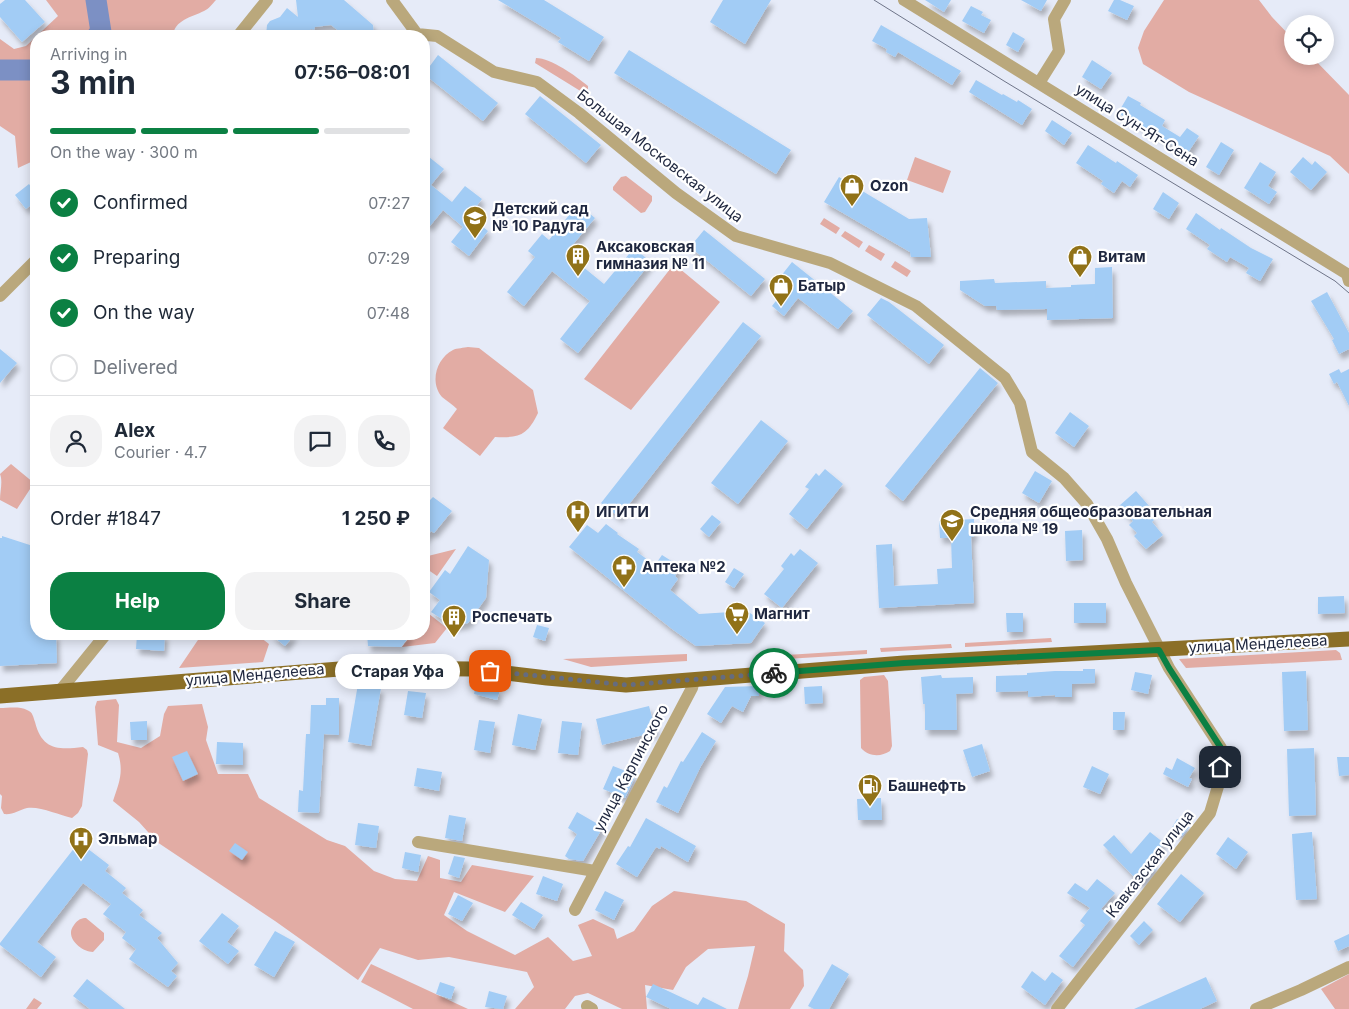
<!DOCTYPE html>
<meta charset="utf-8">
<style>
:root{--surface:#fff;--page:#f2f2f3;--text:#1f2937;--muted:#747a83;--line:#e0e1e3;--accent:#0b8043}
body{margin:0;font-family:Inter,sans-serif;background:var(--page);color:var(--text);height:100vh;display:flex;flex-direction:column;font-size:19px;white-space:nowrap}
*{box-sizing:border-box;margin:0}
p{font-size:16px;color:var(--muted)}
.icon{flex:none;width:28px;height:28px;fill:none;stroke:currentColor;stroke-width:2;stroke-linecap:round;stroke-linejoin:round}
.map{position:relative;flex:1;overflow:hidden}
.side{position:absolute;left:30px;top:30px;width:400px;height:610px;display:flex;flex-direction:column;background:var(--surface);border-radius:20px;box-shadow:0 2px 12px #0003}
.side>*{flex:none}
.buttons{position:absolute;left:1284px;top:15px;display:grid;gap:10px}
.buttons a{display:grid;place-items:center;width:50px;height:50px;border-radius:50%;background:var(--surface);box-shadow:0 2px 12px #0003;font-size:25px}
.pin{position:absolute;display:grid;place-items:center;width:42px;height:42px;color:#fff;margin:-21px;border-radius:10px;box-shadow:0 2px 8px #0006}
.courier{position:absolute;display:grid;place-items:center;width:50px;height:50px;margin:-25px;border:4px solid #0b8043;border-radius:50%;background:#fff;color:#222;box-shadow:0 1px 6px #0007}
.bubble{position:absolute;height:35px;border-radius:18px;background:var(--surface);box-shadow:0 2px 12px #0003;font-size:16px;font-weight:700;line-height:35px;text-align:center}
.overview em{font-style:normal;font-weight:700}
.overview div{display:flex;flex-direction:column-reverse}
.overview{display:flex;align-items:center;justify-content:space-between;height:85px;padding:0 20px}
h1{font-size:32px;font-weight:700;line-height:38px}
.bar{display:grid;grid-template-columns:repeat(4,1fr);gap:8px 5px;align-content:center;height:60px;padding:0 20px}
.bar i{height:6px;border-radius:4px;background:var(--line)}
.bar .selected{background:var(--accent)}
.bar p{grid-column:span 4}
.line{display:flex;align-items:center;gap:12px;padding:0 20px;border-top:1px solid var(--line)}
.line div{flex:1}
.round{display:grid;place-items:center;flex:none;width:52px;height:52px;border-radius:20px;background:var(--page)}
ol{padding:0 20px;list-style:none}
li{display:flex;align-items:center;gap:15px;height:55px}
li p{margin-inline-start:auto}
li .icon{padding:5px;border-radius:50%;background:var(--accent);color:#fff;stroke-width:4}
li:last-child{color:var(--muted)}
li i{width:28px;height:28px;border:2px solid var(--line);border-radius:50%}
.button{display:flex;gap:10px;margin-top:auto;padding:10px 20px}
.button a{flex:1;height:58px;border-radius:20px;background:var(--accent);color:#fff;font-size:20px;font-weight:700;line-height:58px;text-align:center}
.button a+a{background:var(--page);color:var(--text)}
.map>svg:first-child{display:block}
.green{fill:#e2aca4}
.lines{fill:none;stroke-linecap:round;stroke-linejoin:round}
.river{stroke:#7c90c4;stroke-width:21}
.building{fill:#a2ccf5;filter:url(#shadow)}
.minor{stroke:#baa87c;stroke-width:12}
.major{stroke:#8b6f27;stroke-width:15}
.tram{stroke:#6e7488;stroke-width:1}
.done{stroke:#656c80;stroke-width:5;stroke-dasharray:0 9}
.route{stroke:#0b8043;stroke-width:6}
.labels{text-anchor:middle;stroke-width:4.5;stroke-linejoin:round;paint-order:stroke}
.street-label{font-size:15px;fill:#1f273f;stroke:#fff}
.poi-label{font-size:15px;font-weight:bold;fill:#1f273f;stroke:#fff;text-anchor:start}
</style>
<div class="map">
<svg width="1349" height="1009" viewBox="0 0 1349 1009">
<defs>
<filter id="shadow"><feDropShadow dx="3" dy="5.5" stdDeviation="2.5" flood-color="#0004"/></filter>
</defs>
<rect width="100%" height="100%" fill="#e6ebf8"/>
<path class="green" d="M46,0H216C212,4 209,9 204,11C192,17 174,20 173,36H36V168L31,162L18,168L15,136L0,126V39L14,49L26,46L58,16Z
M1164,0H1259L1272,17L1292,38V56H1311L1349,95V174L1330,156L1189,92L1143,64L1138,48L1144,31Z
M536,58C551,58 576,76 588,86V91L582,92L535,63Z
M915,157L951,171L943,193L907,180Z
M626,176L652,196V201L645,212L641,213L613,190V187L621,177Z
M824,218L840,228L836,234L820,224Z
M845,231L863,242L859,248L841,236Z
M869,245L885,254L881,261L865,251Z
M895,261L911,271L907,277L891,267Z
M674,264L720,302L631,410L584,379Z
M468,347L479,348L533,390L538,413C527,436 519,438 495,437L480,456L443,428L457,409C453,405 447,401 442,397C429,382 437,358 453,350C457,348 464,348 468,347Z
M11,464L34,483L17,509L0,500C0,491 3,482 0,474Z
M456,549L437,576L424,567V557Z
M424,610L447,628L435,643L402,647L412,634H424Z
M202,634H256L269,644L263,662L179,668Z
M1051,638L1052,642L965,647V643Z
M951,644L952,648L881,652L880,648Z
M867,650V654L786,659V655Z
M1336,650L1340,653L1342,660L1186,668L1179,659Z
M687,654V661L591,667L563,659Z
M884,675L888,681L892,746L890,751C881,757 869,757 861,748L860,680L864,677Z
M116,699L119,705L117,742L141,748L160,736L164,714L168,706L202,704L208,727L206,740L218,774H248L259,798L327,840L345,846L374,871L395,879L417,881L428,856L440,860V878L461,882L472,865L534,876L505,912L454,892L444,915L467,931L515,955L548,937L573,961L592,956L578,925L593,919L614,929L617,939L634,931L652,906L674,891L746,901L785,924L784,951L803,970L804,986L790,1009H738L748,976L755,946L708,949L686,967L673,990L645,985L647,1009H622L588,993L575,996L565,1009H515L534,987L527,972L449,957L418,960L380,948L358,980L275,921L157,842L139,822L113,801C119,783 124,772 118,753L98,745L95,707L97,701Z
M0,708C8,708 20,706 27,710C33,712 33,717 35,722C42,750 58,750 83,747L87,750L88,754L82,806L78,813L72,818C59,815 40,806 27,808C19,810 13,815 4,814L1,808L2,796L0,794Z
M84,918H86L104,933V940L93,952C81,952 64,937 74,925C77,921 79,919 84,918Z
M371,964L468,1009H413L361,982Z
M1349,974V1009H1335L1321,989Z
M34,998L42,1003L37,1009H26Z"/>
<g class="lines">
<path class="river" d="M96,0L101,32L97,36
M0,70H36"/>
</g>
<path class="building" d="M5,0H25L45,22L22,42L0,17V4Z
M296,0H344L373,25L374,36H345L331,25L315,27L314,30L311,29L304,36H266L267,25L270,21L280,17L287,8L298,17Z
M498,0H544L604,37L589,61L558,42L561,38Z
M723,0H771L745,44L710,22Z
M925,0H951L944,12Z
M1021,0H1047L1041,11Z
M1114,0H1120L1134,6L1127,20L1108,11Z
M971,6L983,12L981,15L991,20L984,33L962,21Z
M881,25L961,71L952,85L898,52L895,57L886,52L887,49L872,41Z
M1013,32L1025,39L1018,52L1006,45Z
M629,50L791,150L776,174L614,73Z
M438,55L498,103L483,121L424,74Z
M1092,60L1112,73L1101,89L1082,77Z
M976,80L1002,95L1003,94L1017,102L1018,100L1032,109L1022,125L969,92Z
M540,96L601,145L586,163L525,114Z
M1128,96L1141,103L1140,105L1165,120L1162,126L1180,137L1187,128L1199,136L1187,154L1157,135L1118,113Z
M1052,120L1072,133L1064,145L1045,131Z
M1221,142L1234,150L1219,175L1206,167Z
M1088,145L1116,163L1117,161L1138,175L1130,187L1122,181L1114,193L1101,184L1103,181L1076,163Z
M424,153L444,169L431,185L452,202L465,186L482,199L469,216L488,231L469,256L451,242L463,227L443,210L430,226L424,222Z
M1303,157L1312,165L1315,161L1327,172L1311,190L1290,172Z
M1260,162L1276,172L1268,186L1277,192L1269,204L1244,188Z
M839,177L909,219L927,218L931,257H911L910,252L824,202Z
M29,184L36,194V201L26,209L15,195Z
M1163,192L1179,203L1169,219L1153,209Z
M578,204L595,218L566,253L604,284L634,248L651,262L578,353L560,339L590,301L552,271L524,306L507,292L535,257L528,251L542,234L549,240Z
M1196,213L1220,230L1221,228L1251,248L1273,259L1260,281L1246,273L1249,268L1230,257L1227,262L1207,249L1210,245L1186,229Z
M704,230L765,279L751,296L690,247Z
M792,262L853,311L838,329L798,298L784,316L772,306L786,288L777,281Z
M1112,267L1113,318L1047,320V309L997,310L996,306H985L960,290V281L994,279L995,283L1046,281V288L1071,287V285L1095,284V268Z
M1327,292L1349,333V349L1339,354L1332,340L1334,339L1311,301Z
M881,298L889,302L944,345L929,364L867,315Z
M743,322L761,336L619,517L601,503Z
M0,349L17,363L0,383Z
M980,368L998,383L903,501L885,486Z
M1339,369L1341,373L1349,369V406L1337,382L1334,384L1329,374Z
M1070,412L1089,426L1074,447L1055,433Z
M761,420L788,441L738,504L711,483Z
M825,469L843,484L807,529L789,514L809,489L805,487L816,473L819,476Z
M1035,471L1052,481L1039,503L1022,493Z
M1136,491L1150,507L1145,510L1154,520L1152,522L1163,535L1146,549L1134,536L1137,533L1129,525L1133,521L1119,506Z
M433,497L452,511L434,533L431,531L424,540V503L428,498L430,500Z
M712,515L721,522L709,537L700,529Z
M974,519V537H971L974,603L879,608L876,545L892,544L894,586L938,584L937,569L952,568L951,538H940L939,521Z
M606,524L618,533L617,534L639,549L637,552L655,565L662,555L681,567L675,576L678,579L670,590L699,614L747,611L765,623L751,643L696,646L672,629L569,547L587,525L598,533Z
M1082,530L1083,560L1066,561L1065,531Z
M2,536L36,547V634H56L57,663L0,666V538H2Z
M468,546L489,560L486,598L468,623L453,626L431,612L440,600L429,592L445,570L450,574Z
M800,549L818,563L782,608L764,594L784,569L781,566L791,553L794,556Z
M734,568L744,574L734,588L725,582Z
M1344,596L1345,613L1318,614V597Z
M1074,603H1106V623H1074Z
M1006,613H1023V632H1007Z
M537,625L549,628L545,641L533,637Z
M137,634H165L164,651L136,649Z
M270,634H295L285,646Z
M367,634H411L401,647L368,646Z
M1083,669H1095V683L1072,684V697H1055V695L1028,697V691L996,692V676L1027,675V673L1055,671H1083Z
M1306,671L1308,730L1284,731L1282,672Z
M1135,672L1152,675L1148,694L1131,690Z
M941,675L942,678L973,677V693L956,694L957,730H925V704H923L921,677Z
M358,684L381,688L371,746L348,742Z
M476,684L500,690L497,700L474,694Z
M759,686V696H751L743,712L732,706L721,723L707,714L725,687Z
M822,686L823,703L805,704L804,687Z
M408,691L426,693L422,718L404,715Z
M326,698H339V735L324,734L319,813L298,812L299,790L303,791L306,734H310L311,705H326Z
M649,706L656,732L602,745L596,719Z
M1113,712H1125L1124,730H1113Z
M518,714L542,719L535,750L512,745Z
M479,720L495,722L490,753L474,750Z
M147,721V740H131L130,722Z
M562,721L582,723L578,755L558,753Z
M702,732L716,741L701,766L678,813L656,802L664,786L667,788L681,761L683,762Z
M217,742L243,743V765L216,764Z
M982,744L990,771L972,777L963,750Z
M1314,748L1316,815L1289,816L1287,749Z
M187,751L198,774L183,781L172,757Z
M1337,757H1349V775L1339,776Z
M1177,758L1195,768L1189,778L1192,779L1188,787L1163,774L1166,767L1172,770Z
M613,766L636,775L625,798L603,789Z
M1092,766L1109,774L1100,794L1083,787Z
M417,768L442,772L439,791L414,786Z
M881,798L882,820H858L857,799Z
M577,812L603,827L583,861L569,859L565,856L577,834L568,828Z
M449,815L466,818L462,841L445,838Z
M646,818L696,846L688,862L661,846L660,849L656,847L637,877L616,864L628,846L630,847Z
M1177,819L1189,827L1182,836L1171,829Z
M358,823L379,826L376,848L355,845Z
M1150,832L1164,843L1150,860L1157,868L1141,884L1103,845L1114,835L1131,854Z
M1312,832L1317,899L1296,900L1292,834Z
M1228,837L1248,852L1236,869L1216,854Z
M79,842L109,865L105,871L126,888L122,893L143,910L139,915L162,933L157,938L178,963L171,971L177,976L168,987L129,959L136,949L122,938L126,932L103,914L111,904L83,883L37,942L56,957L41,977L0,945V943Z
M235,843L248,852L242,860L229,851Z
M405,852L421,855L418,872L402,868Z
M454,856L465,858L459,878L448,874Z
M1181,874L1204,893L1180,922L1157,904Z
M543,876L563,884L557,901L536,894Z
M1097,879L1115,893L1101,909L1112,917L1073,967L1059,956L1085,925L1080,921L1090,908L1067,893L1075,883L1087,891Z
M605,891L624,900L614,920L595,910Z
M458,895L473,903L462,921L448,914Z
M521,902L543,915L534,929L512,915Z
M222,913L239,926L227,942L239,951L228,964L199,941Z
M1144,921L1153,930L1139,945L1130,936Z
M275,931L295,942L274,977L254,965Z
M1349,934V946L1338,951L1334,941Z
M832,964L849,974L829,1009H814L808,1006Z
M1032,971L1045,981L1052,972L1063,980L1045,1005L1021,987Z
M1206,977L1217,1001L1200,1009H1134Z
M87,979L125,1009H90L73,996Z
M440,982L455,987L451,999L436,994Z
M653,984L698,1005L703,997L727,1009H671L646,997Z
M489,991L507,996L503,1009L485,1007Z"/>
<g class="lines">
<path class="minor" d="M392,0L417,34L437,36L494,72L537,82L579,113L676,193L736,236L830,263L916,306L1005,378L1020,403L1032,452L1064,478L1087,504L1107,539L1126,583L1169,668L1221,748L1219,783L1210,813L1057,1009
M904,0L1347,274L1349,281
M238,36L267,0
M1039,83L1059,51L1054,19L1065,0
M0,296L36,260
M59,692L106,634
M418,842L595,871
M575,910L692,688L694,680
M587,1006L592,1009
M1256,1009L1301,990L1349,967"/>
<path class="major" d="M0,696L352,668L472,669L547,678L626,685L904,663L1349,639"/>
<path class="tram" d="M874,0L1004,81L1335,281L1349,293"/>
</g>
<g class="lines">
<path class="done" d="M490,671L626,685L774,673"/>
<path class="route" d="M774,673L904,663L1159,650L1169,668L1221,748L1220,767"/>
</g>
<defs>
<symbol id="shop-pin" viewBox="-11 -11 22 30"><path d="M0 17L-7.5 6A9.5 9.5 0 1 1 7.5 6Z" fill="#917218" stroke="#fff"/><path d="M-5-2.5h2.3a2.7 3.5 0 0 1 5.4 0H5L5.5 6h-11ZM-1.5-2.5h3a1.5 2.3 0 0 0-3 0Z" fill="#fff"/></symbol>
<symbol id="school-pin" viewBox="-11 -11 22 30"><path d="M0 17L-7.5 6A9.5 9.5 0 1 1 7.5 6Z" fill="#917218" stroke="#fff"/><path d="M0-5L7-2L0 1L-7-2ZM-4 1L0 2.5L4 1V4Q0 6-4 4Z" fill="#fff"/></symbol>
<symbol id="building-pin" viewBox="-11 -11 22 30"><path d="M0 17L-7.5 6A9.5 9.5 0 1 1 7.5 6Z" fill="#917218" stroke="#fff"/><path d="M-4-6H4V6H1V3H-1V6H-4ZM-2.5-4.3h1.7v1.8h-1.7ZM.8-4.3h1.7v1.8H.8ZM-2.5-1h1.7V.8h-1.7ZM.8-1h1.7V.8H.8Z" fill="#fff"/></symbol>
<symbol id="hospital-pin" viewBox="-11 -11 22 30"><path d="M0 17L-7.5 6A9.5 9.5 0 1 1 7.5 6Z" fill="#917218" stroke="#fff"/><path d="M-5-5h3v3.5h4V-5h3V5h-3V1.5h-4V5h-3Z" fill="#fff"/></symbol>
<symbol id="pharmacy-pin" viewBox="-11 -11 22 30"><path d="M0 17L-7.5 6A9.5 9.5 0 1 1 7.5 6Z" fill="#917218" stroke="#fff"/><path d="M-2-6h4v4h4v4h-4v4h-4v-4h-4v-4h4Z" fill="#fff"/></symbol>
<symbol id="supermarket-pin" viewBox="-11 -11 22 30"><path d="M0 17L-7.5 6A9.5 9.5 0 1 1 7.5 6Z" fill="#917218" stroke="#fff"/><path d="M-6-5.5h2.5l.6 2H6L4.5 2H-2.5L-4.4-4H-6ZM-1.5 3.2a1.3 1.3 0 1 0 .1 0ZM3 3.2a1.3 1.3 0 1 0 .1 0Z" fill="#fff"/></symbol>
<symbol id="fuel-pin" viewBox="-11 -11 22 30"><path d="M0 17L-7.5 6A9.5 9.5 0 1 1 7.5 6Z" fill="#917218" stroke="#fff"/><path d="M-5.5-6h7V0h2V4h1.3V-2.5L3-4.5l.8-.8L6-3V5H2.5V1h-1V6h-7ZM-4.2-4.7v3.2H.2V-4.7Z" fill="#fff"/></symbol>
</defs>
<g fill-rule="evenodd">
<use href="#shop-pin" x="838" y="172" width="28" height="38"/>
<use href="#school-pin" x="461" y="204" width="28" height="38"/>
<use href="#building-pin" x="564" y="242" width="28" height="38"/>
<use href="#shop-pin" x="1066" y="243" width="28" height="38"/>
<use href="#shop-pin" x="767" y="272" width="28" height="38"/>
<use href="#hospital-pin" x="564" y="498" width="28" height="38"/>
<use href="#school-pin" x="938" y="507" width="28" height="38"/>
<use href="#pharmacy-pin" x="610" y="553" width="28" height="38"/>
<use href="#supermarket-pin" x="723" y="600" width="28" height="38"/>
<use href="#building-pin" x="440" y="603" width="28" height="38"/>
<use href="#fuel-pin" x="856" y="772" width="28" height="38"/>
<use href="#hospital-pin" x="67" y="825" width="28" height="38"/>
</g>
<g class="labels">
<g class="street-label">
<text transform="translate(1137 125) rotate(32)" y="5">улица Сун-Ят-Сена</text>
<text transform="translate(660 156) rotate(38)" y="5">Большая Московская улица</text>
<text transform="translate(1258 644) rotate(-3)" y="5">улица Менделеева</text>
<text transform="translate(255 675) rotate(-5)" y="5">улица Менделеева</text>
<text transform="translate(631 768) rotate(-62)" y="5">улица Карпинского</text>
<text transform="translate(1150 864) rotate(-52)" y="5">Кавказская улица</text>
</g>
<g class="poi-label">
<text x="870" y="191">Ozon</text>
<text x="492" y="214">Детский сад<tspan x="492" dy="17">№ 10 Радуга</tspan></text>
<text x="596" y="252">Аксаковская<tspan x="596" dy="17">гимназия № 11</tspan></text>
<text x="1098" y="262">Витам</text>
<text x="798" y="291">Батыр</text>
<text x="596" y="517">ИГИТИ</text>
<text x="970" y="517">Средняя общеобразовательная<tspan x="970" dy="17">школа № 19</tspan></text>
<text x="642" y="572">Аптека №2</text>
<text x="754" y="619">Магнит</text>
<text x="472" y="622">Роспечать</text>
<text x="888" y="791">Башнефть</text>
<text x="98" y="844">Эльмар</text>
</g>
</g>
</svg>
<div class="buttons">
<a><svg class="icon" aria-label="locate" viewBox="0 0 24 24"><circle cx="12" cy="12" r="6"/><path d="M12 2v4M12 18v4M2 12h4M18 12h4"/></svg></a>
</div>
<div class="pin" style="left:490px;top:671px;background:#ea580c"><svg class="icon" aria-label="bag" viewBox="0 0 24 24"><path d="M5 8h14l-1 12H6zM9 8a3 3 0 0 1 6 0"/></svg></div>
<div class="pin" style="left:1220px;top:767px;background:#1f2937"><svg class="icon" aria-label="home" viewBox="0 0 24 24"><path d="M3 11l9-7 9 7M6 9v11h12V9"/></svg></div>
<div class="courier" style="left:774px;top:673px"><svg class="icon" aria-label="bike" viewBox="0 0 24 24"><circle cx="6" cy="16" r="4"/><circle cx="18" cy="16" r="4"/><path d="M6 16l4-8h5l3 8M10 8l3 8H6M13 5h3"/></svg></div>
<div class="bubble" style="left:335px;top:654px;width:125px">Старая Уфа</div>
<section class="side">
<div class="overview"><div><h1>3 min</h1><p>Arriving in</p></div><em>07:56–08:01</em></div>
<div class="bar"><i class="selected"></i><i class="selected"></i><i class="selected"></i><i></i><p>On the way · 300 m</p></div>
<ol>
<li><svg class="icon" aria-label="check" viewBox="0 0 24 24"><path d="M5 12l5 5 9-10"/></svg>Confirmed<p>07:27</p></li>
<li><svg class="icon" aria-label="check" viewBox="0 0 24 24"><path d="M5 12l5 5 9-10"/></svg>Preparing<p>07:29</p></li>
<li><svg class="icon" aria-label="check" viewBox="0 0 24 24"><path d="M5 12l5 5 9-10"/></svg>On the way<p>07:48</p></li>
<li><i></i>Delivered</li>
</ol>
<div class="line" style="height:90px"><a class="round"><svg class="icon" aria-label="person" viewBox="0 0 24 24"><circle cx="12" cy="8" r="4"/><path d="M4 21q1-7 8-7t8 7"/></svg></a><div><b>Alex</b><p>Courier · 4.7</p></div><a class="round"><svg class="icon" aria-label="chat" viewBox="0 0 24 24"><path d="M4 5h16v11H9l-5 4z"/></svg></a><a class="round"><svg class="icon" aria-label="phone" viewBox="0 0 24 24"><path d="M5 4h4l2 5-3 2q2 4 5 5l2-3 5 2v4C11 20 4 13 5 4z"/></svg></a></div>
<div class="line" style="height:65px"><div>Order #1847</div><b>1 250 ₽</b></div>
<div class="button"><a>Help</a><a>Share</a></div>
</section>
</div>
